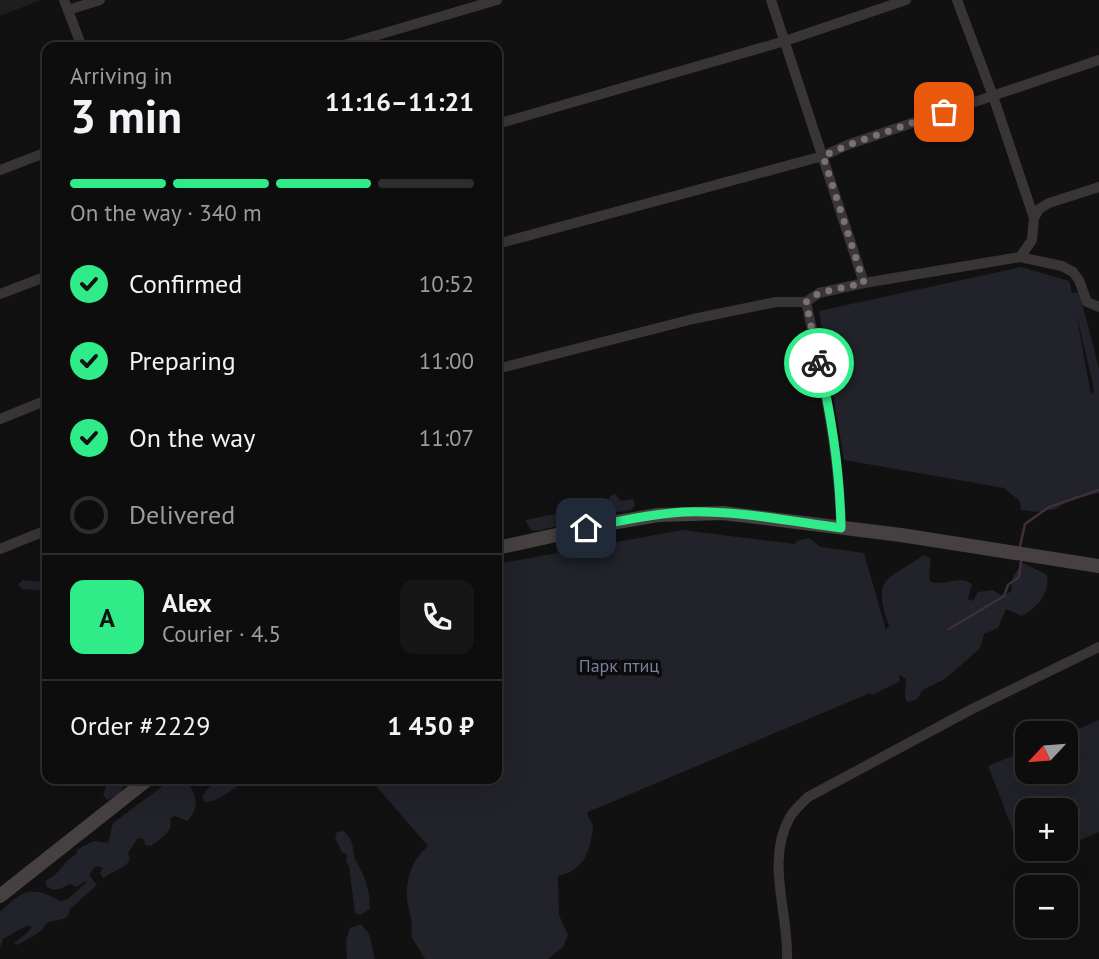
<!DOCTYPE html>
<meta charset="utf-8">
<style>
:root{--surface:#0e0d0d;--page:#171616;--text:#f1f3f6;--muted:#9b9c9d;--line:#2e2d2e;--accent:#2fec89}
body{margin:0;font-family:"PT Sans",sans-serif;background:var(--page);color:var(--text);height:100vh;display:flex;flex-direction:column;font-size:26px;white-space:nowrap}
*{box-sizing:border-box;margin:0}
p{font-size:23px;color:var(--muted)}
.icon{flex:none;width:38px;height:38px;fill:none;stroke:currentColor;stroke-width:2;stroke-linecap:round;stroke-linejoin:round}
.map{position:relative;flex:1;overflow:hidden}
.panel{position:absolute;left:42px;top:42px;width:460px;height:742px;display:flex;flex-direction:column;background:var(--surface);border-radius:14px;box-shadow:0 7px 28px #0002,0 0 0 2px var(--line)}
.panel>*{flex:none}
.needle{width:46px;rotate:244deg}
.tools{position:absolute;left:1015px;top:721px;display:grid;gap:14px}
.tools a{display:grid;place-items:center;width:63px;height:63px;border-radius:14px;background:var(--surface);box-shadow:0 7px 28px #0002,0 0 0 2px var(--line);font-size:35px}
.pin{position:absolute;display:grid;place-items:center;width:60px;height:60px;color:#fff;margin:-30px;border-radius:14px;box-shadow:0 4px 10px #0006}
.courier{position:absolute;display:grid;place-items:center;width:70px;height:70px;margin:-35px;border:5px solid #2fec89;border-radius:50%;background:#fff;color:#222;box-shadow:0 2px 9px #0007}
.summary em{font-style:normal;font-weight:700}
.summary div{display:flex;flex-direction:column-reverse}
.summary{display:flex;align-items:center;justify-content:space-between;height:119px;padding:0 28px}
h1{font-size:46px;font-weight:700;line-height:52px}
.bar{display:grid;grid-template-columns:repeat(4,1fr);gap:10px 7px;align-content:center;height:84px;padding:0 28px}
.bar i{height:9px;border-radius:5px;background:var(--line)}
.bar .current{background:var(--accent)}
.bar p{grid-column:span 4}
.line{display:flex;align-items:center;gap:18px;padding:0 28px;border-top:2px solid var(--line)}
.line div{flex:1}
.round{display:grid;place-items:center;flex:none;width:74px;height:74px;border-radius:14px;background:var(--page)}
ol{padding:0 28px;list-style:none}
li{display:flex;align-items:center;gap:21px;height:77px}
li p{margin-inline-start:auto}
li .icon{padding:7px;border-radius:50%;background:var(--accent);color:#111;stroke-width:4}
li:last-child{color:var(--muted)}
li i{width:38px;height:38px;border:4px solid var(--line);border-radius:50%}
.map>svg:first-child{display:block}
.built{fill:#1f1d1d}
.green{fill:#21222a;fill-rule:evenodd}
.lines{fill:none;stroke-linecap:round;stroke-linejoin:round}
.stream{stroke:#402f3b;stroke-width:2.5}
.street{stroke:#393436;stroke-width:10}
.secondary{stroke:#474043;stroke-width:14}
.done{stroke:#7b7075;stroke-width:7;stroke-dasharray:0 12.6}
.route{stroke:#2fec89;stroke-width:9}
.labels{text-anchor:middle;stroke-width:7;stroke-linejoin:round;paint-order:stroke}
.park-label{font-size:18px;fill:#7a7e9e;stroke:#0d0c0c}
</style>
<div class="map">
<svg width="1099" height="959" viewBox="0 0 1099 959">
<rect width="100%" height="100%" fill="#121111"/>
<path class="built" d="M0,0H41L0,16Z"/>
<path class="green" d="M1021,267L1069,281L1072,293L1078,292L1081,299L1099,368V493L1069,500L1056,509L1036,512L1021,510L1020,501L1004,488L844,460L819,311ZM1076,313L1093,384L1094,391L1091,395Z
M615,494L621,501L633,499L635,505L631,510L612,513L602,517L603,511L608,508L610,496Z
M560,513L564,519L561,525L537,531L531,530L525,520Z
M682,530L795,544L797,541L809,538L821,547L864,553L886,630L889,626C871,574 888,581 924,555L930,558C932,567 927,573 931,582C945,586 960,574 972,584L968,599L973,601L978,592L993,590L1001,595L1011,592L1013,576L1023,563L1047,575C1050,594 1037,607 1022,616L1006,609L998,628L984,634L981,646L977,651L945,679L923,690L916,700L907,702L905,696L906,679L899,675L900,681L872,695L870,693L588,812L587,814L593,825C591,849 585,871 558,876L559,915L568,935L563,947L548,959H425L411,936C414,922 408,911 407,897C406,876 413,859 428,846L370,779H497V564Z
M23,580L47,582V591L22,589L18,584Z
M1099,720V832L1066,846V810H1027V849H1058L1025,862L988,766L1027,750V772H1066V734Z
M109,779H125C124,791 118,795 107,800L103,795Z
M172,779C195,779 204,807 187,821L175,816L170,818C175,831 161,838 151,846L145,845L144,839L138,838L128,853L130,859L126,865L103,878L100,873L103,868L96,866L89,875L97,885L70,909L68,916L63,919L48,922L40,932L17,945L14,943L28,932L32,926H26L3,939L0,948V912C23,890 31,885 60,901L68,899L87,882L86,881L76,887L70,884C61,888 56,893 47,887L45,881L55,875L68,860L76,854L78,849L94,841L108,843L113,823Z
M218,779H247C238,786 216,803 205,802L202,797C206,789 213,785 218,779Z
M343,831C357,842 351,851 356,861C365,876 370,891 370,909L360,915L355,913L349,866L346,861L347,855L342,852L335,838L337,832Z
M361,924L369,934L375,959H347L346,940L350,928Z"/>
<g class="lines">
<path class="stream" d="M1020,546L1025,524L1049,507L1099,490
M949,629L1004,596L1008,585L1019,577L1021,561"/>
<path class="street" d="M64,0L82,47
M771,0L864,283
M957,0L993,96L1034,218
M68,10L100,0
M337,47L497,0
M497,124L785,41L906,0
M0,170L47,152
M497,244L823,156L847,145L1099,60
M1020,257L1032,240L1034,218L1039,209L1049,203L1099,187
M0,294L47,276
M806,302C823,379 839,448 841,528
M497,369L693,319L776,302H806L819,293L864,283L1020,257L1062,266L1073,272L1079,280L1087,302L1099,307
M0,419L47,400
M0,549L47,530
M787,959C789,913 765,861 790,817C794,810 802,803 808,797L972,709L1099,647"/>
<path class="secondary" d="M497,548L611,523L658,515L723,513L901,535L1099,566
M0,896L148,779"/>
</g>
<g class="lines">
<path class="done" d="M819,363L806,302L819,293L864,283L823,156L848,145L944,112"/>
<path class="route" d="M586,528C618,521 651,514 683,512C736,510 789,521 841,528C840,471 832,418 819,363"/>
</g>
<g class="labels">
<g class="park-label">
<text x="619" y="672">Парк птиц</text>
</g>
</g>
</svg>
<div class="tools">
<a><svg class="needle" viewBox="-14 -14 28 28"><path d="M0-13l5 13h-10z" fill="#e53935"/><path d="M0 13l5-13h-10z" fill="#9b9c9d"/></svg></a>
<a>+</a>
<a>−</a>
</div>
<div class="pin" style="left:944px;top:112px;background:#ea580c"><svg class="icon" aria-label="bag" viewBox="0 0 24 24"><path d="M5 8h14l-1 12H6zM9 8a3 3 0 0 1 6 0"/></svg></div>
<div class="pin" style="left:586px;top:528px;background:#1f2937"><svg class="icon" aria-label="home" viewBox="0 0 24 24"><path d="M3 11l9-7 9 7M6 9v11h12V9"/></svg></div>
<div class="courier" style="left:819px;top:363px"><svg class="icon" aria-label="bike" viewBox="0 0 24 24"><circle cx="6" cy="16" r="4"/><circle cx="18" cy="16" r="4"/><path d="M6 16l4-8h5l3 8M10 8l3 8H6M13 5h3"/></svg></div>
<section class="panel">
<div class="summary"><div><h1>3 min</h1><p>Arriving in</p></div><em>11:16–11:21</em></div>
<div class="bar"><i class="current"></i><i class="current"></i><i class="current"></i><i></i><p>On the way · 340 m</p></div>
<ol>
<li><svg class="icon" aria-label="check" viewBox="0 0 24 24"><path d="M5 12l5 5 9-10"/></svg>Confirmed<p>10:52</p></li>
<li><svg class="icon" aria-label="check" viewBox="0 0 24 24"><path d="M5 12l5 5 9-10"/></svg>Preparing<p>11:00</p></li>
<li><svg class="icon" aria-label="check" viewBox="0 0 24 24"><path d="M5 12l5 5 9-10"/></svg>On the way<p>11:07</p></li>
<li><i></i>Delivered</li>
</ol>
<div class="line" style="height:126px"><b class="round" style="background:var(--accent);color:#111">A</b><div><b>Alex</b><p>Courier · 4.5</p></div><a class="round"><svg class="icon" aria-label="phone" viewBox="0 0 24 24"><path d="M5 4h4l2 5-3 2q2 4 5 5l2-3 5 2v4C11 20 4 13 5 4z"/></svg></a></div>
<div class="line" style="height:91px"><div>Order #2229</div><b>1 450 ₽</b></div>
</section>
</div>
